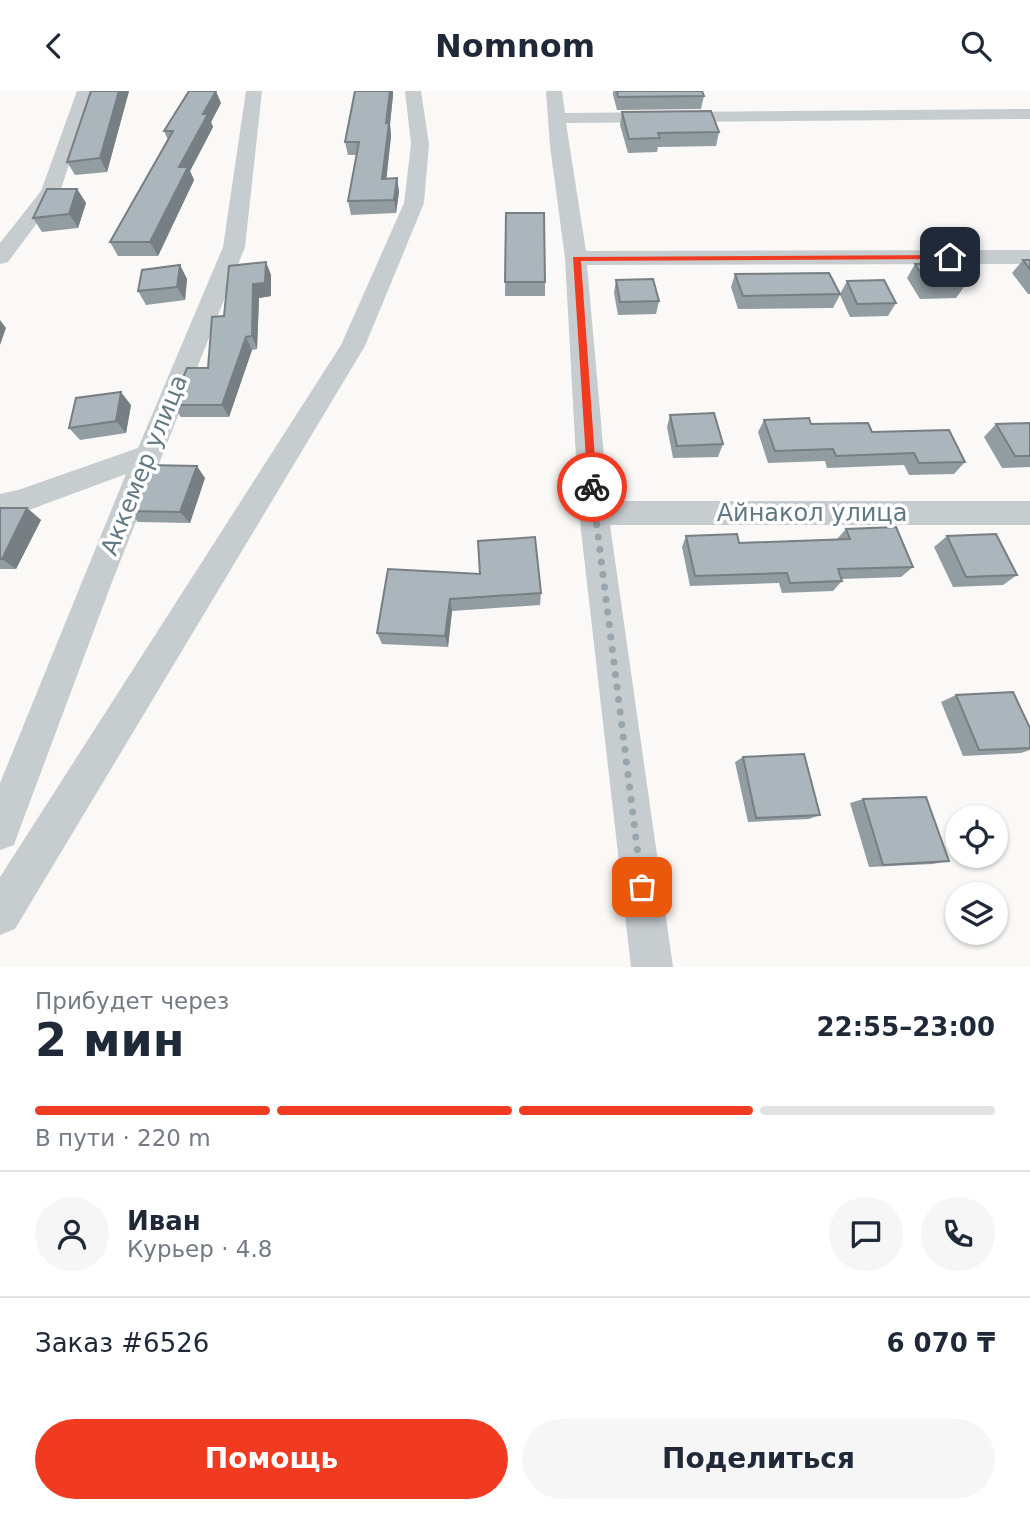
<!DOCTYPE html>
<html lang="ru">
<meta charset="utf-8">
<style>
:root{--surface:#fff;--page:#f6f6f7;--text:#1f2937;--muted:#747a83;--line:#e0e1e3;--accent:#f03b21}
body{margin:0;font-family:"DejaVu Sans",sans-serif;background:var(--page);color:var(--text);height:100vh;display:flex;flex-direction:column;font-size:26px;white-space:nowrap}
*{box-sizing:border-box;margin:0}
p{font-size:23px;color:var(--muted)}
.icon{flex:none;width:38px;height:38px;fill:none;stroke:currentColor;stroke-width:2;stroke-linecap:round;stroke-linejoin:round}
.map{position:relative;height:876px;overflow:hidden}
.drawer{display:flex;flex-direction:column;background:var(--surface);flex:1}
.drawer>*{flex:none}
.tools{position:absolute;left:945px;top:714px;display:grid;gap:14px}
.tools a{display:grid;place-items:center;width:63px;height:63px;border-radius:50%;background:var(--surface);box-shadow:0 2px 5px #0004;font-size:35px}
.pin{position:absolute;display:grid;place-items:center;width:60px;height:60px;color:#fff;margin:-30px;border-radius:14px;box-shadow:0 4px 10px #0006}
.courier{position:absolute;display:grid;place-items:center;width:70px;height:70px;margin:-35px;border:5px solid #f03b21;border-radius:50%;background:#fff;color:#222;box-shadow:0 2px 9px #0007}
.head em{font-style:normal;font-weight:700}
.head div{display:flex;flex-direction:column-reverse}
.head{display:flex;align-items:center;justify-content:space-between;height:119px;padding:0 35px}
h1{font-size:46px;font-weight:700;line-height:52px}
.bar{display:grid;grid-template-columns:repeat(4,1fr);gap:10px 7px;align-content:center;height:84px;padding:0 35px}
.bar i{height:9px;border-radius:5px;background:var(--line)}
.bar .on{background:var(--accent)}
.bar p{grid-column:span 4}
.line{display:flex;align-items:center;gap:18px;padding:0 35px;border-top:2px solid var(--line)}
.line div{flex:1}
.round{display:grid;place-items:center;flex:none;width:74px;height:74px;border-radius:37px;background:var(--page)}
.primary-button{display:flex;gap:14px;margin-top:auto;padding:14px 35px}
.primary-button a{flex:1;height:80px;border-radius:42px;background:var(--accent);color:#fff;font-size:28px;font-weight:700;line-height:80px;text-align:center}
.primary-button a+a{background:var(--page);color:var(--text)}
header{display:flex;justify-content:space-between;align-items:center;height:91px;padding:0 35px;background:var(--surface);font-size:32px;font-weight:700}
.map>svg:first-child{display:block}
.lines{fill:none;stroke-linecap:round;stroke-linejoin:round}
.minor{fill:#c7cccf;fill-rule:evenodd}
.wall{fill:#929da1}
.shaded-wall{fill:#777f83}
.building{fill:#aab6bb;stroke:#777f83;stroke-width:2}
.route{fill:#f03b21}
.done{stroke:#97a6ac;stroke-width:7;stroke-dasharray:0 12.6}
.labels{text-anchor:middle;stroke-width:7;stroke-linejoin:round;paint-order:stroke}
.street-label{font-size:24px;fill:#627984;stroke:#fff}
</style>
<header><svg class="icon" aria-label="back" viewBox="0 0 24 24"><path d="M15 5l-7 7 7 7"/></svg>Nomnom<svg class="icon" aria-label="search" viewBox="0 0 24 24"><circle cx="10" cy="10" r="6"/><path d="M15 15l6 6"/></svg></header>
<div class="map">
<svg width="1030" height="876" viewBox="0 0 1030 876">
<rect width="100%" height="100%" fill="#faf9f7"/>
<g class="lines">
<path class="minor" d="M77,0H93L60,101L8,171L0,173V152L41,100Z
M246,0H262L245,156L112,491L19,740L14,754L0,759V692L126,383L29,419L0,427V403L18,399L138,357L223,156Z
M405,0H421L429,53L424,112L365,255L15,838L0,844V786L341,254L404,112L411,53Z
M546,0H562L565,22L1030,18V28L566,32L586,160L1030,159V173L587,174L608,410H1030V434H610L673,876H631L579,422L565,167L550,55Z"/>
</g>
<path class="wall" d="M91,0H129L107,81L75,84L67,71Z
M613,0H702L704,5L701,18L617,19L613,4Z
M393,4L390,33L391,45L386,88L397,87L399,101L396,122L351,124L348,110L356,64H348L345,51Z
M221,12L211,31L213,36L190,80L194,89L158,165H118L110,151L168,49L164,40Z
M622,21L719,41L716,55L658,56L657,61L628,62L620,34Z
M77,98L86,112L78,137L42,141L33,127Z
M506,122L545,191V205H505Z
M1023,169H1030V203H1028L1012,182Z
M266,171L271,184V205L259,207L257,258L252,259L229,326H181L172,314L208,277L224,225Z
M915,173L966,193L956,207L920,208L907,187Z
M180,174L187,188L185,209L146,214L138,200Z
M735,183L840,203L847,190L896,212L888,225L850,226L840,204L833,217L738,218L731,196Z
M616,189L659,210L656,223L618,224L614,202Z
M131,314L126,342L80,349L69,337Z
M670,324L723,353L718,366L673,367L667,336Z
M764,329L872,341L965,371L954,383L909,384L904,374L827,377L825,370L768,372L758,341Z
M1030,332V376L1002,377L984,346L996,333Z
M205,387L190,432L138,431L128,420Z
M0,417H27L41,429L16,478H0Z
M846,438L913,476L901,486L842,488V490L833,500L782,502L779,492L690,495L682,456L686,445L739,452L837,448Z
M947,445L1017,484L1003,494L953,496L934,456Z
M388,478L541,502L540,514L452,520L448,556L382,553L377,542Z
M956,604L1030,637V659L1021,662L963,665L941,611Z
M743,666L820,724L809,728L748,731L735,671Z
M863,708L949,770L933,773L869,776L850,712Z"/>
<path class="shaded-wall" d="M119,0H129L107,81L100,67Z
M216,0L221,12L211,31L213,36L190,80L194,89L158,165L150,151L179,76L203,23Z
M390,0H393V4L390,33L391,45L385,101L382,88L386,32Z
M397,87L399,101L396,122L394,109Z
M77,98L86,112L78,137L69,123Z
M266,171L271,184V205L259,207L257,258L252,245L253,193Z
M180,174L187,188L185,209L177,196Z
M0,229L6,237L0,254Z
M246,246L252,259L229,326L222,314Z
M121,301L131,314L126,342L116,330Z
M197,375L205,387L190,432L180,421Z
M27,417L41,429L16,478L2,468Z
M450,508L452,520L448,556L445,545Z"/>
<path class="building" d="M91,0H119L100,67L67,71Z
M189,0H216L203,23H208L179,76H188L150,151H110L173,40H164Z
M355,0H390L386,32H389L382,88L397,87L394,109L348,110L359,51H345Z
M617,0H702L704,5L618,6Z
M711,20L719,41L658,42L660,47L629,48L622,21Z
M47,98H77L69,123L33,127Z
M506,122H544L545,191H505Z
M1023,169H1030V178Z
M266,171L265,192L253,193L252,245L246,246L222,314H172L187,277H208L212,226L224,225L229,175Z
M952,172L966,193L928,194L915,173Z
M180,174L177,196L138,200L142,179Z
M829,182L840,203L743,205L735,183Z
M653,188L659,210L620,211L616,189Z
M884,189L896,212L857,213L847,190Z
M121,301L116,330L69,337L76,307Z
M714,322L723,353L677,355L670,324Z
M809,327L811,333L868,332L872,341L949,339L965,371L919,372L914,362L836,365L833,358L775,360L764,329Z
M1030,332V365H1015L996,333Z
M147,374L197,375L180,421L128,420Z
M0,417H27L2,468H0Z
M896,436L913,476L838,478L842,490L790,492L787,482L695,485L686,445L737,443L739,452L850,448L846,438Z
M996,443L1017,484L966,486L947,445Z
M535,446L541,502L450,508L445,545L377,542L388,478L480,483L478,450Z
M1013,601L1030,637V657L979,659L956,604Z
M804,663L820,724L756,727L743,666Z
M926,706L949,770L883,774L863,708Z"/>
<path class="route" d="M950,164L953,168L581,170L597,396L596,399H588L573,166Z"/>
<g class="lines">
<path class="done" d="M592,396L642,796"/>
</g>
<g class="labels">
<g class="street-label">
<text transform="translate(144 374) rotate(-68)" y="8">Аккемер улица</text>
<text x="812" y="430">Айнакол улица</text>
</g>
</g>
</svg>
<div class="tools">
<a><svg class="icon" aria-label="locate" viewBox="0 0 24 24"><circle cx="12" cy="12" r="6"/><path d="M12 2v4M12 18v4M2 12h4M18 12h4"/></svg></a>
<a><svg class="icon" aria-label="layers" viewBox="0 0 24 24"><path d="M12 4l9 5-9 5-9-5zM3 14l9 5 9-5"/></svg></a>
</div>
<div class="pin" style="left:642px;top:796px;background:#ea580c"><svg class="icon" aria-label="bag" viewBox="0 0 24 24"><path d="M5 8h14l-1 12H6zM9 8a3 3 0 0 1 6 0"/></svg></div>
<div class="pin" style="left:950px;top:166px;background:#1f2937"><svg class="icon" aria-label="home" viewBox="0 0 24 24"><path d="M3 11l9-7 9 7M6 9v11h12V9"/></svg></div>
<div class="courier" style="left:592px;top:396px"><svg class="icon" aria-label="bike" viewBox="0 0 24 24"><circle cx="6" cy="16" r="4"/><circle cx="18" cy="16" r="4"/><path d="M6 16l4-8h5l3 8M10 8l3 8H6M13 5h3"/></svg></div>
</div>
<section class="drawer">
<div class="head"><div><h1>2 мин</h1><p>Прибудет через</p></div><em>22:55–23:00</em></div>
<div class="bar"><i class="on"></i><i class="on"></i><i class="on"></i><i></i><p>В пути · 220 m</p></div>
<div class="line" style="height:126px"><a class="round"><svg class="icon" aria-label="person" viewBox="0 0 24 24"><circle cx="12" cy="8" r="4"/><path d="M4 21q1-7 8-7t8 7"/></svg></a><div><b>Иван</b><p>Курьер · 4.8</p></div><a class="round"><svg class="icon" aria-label="chat" viewBox="0 0 24 24"><path d="M4 5h16v11H9l-5 4z"/></svg></a><a class="round"><svg class="icon" aria-label="phone" viewBox="0 0 24 24"><path d="M5 4h4l2 5-3 2q2 4 5 5l2-3 5 2v4C11 20 4 13 5 4z"/></svg></a></div>
<div class="line" style="height:91px"><div>Заказ #6526</div><b>6 070 ₸</b></div>
<div class="primary-button"><a>Помощь</a><a>Поделиться</a></div>
</section>
